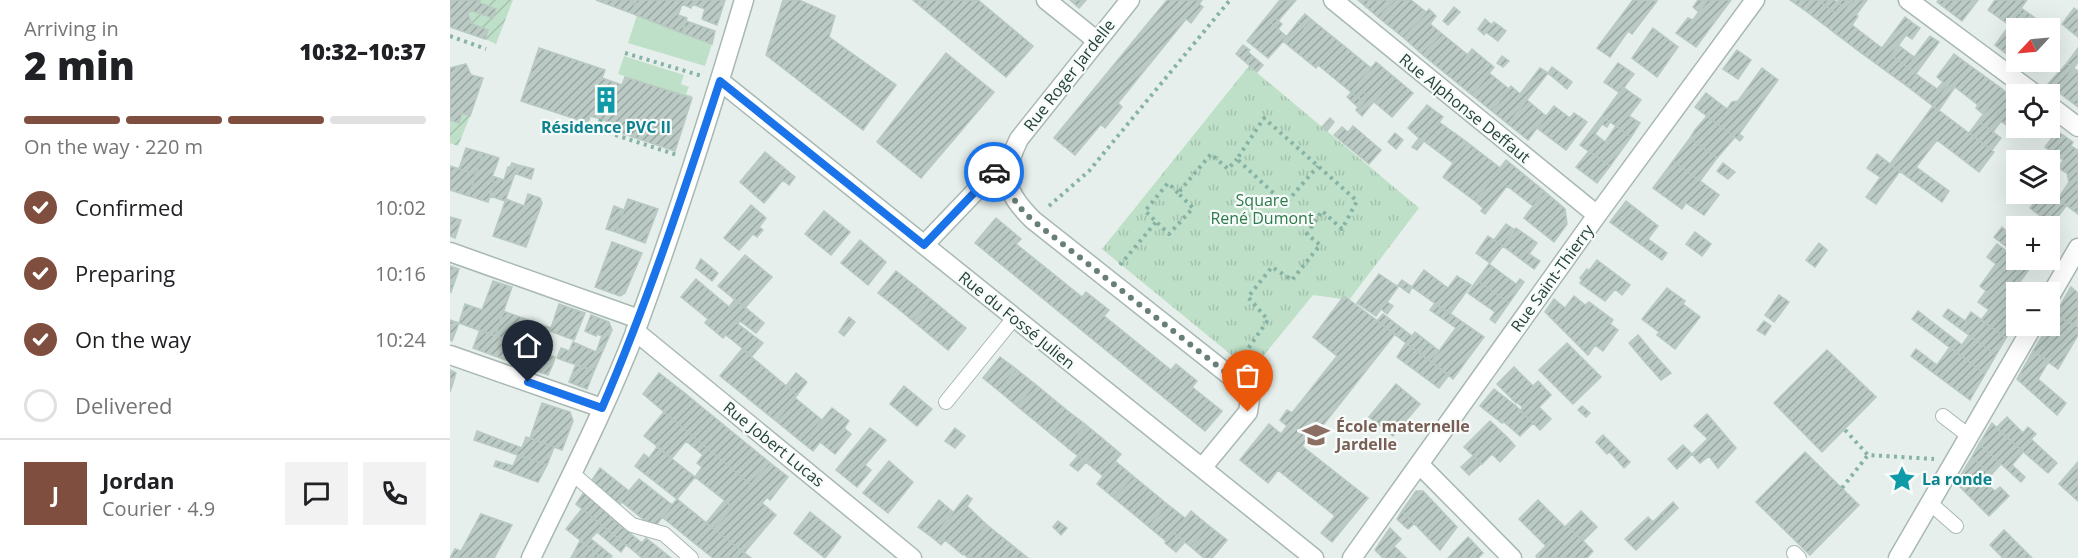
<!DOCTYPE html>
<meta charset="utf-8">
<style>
:root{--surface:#fff;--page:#f2f2f2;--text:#202124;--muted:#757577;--line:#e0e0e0;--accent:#7f4e3f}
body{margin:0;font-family:"Open Sans",sans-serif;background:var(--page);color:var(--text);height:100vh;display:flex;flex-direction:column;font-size:22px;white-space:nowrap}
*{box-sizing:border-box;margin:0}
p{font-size:20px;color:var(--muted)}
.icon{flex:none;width:33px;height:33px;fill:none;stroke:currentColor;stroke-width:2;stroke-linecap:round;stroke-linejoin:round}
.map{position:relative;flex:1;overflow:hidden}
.drawer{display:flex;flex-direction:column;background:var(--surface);width:450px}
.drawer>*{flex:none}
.needle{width:39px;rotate:244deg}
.controls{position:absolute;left:1556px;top:18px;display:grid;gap:12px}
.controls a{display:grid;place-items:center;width:54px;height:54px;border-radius:0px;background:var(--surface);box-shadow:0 6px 24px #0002;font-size:30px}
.pin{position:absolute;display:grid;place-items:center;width:51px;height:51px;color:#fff;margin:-62px -26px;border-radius:50% 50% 50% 0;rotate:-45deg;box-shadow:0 0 6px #0007}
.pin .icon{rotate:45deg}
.courier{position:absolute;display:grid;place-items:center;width:60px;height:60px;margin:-30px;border:4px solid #1a73e8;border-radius:50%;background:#fff;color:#222;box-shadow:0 2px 8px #0007}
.summary em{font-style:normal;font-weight:800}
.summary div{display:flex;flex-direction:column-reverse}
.summary{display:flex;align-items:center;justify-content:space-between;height:102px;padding:0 24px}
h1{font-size:39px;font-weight:800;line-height:45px}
.bar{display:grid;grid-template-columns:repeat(4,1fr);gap:9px 6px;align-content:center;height:72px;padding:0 24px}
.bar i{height:8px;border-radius:4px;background:var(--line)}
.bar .active{background:var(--accent)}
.bar p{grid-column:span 4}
.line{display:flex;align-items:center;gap:15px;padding:0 24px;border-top:2px solid var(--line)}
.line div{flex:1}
.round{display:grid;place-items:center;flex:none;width:63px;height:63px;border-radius:0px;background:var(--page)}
ol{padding:0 24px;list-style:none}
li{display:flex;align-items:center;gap:18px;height:66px}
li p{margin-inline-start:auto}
li .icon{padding:6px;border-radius:50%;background:var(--accent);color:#fff;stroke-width:4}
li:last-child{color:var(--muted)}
li i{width:33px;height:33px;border:3px solid var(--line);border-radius:50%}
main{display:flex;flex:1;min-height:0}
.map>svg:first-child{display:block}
.grass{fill:#bfe0c8}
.park{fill:url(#park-tufts)}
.garden{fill:url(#garden-furrows)}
.building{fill:url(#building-hatch);stroke:#b8c9c2;stroke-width:1.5}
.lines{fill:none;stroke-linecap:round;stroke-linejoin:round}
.lane-casing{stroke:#a8b8b2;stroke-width:16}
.street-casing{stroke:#a8b8b2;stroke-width:21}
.path{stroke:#86b3a5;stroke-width:4;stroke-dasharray:3 4.5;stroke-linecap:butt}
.lane{stroke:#fff;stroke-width:14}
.street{stroke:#fff;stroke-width:18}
.done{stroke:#687f78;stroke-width:6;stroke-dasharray:0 10.8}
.route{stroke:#1a73e8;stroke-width:8}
.labels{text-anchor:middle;stroke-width:4.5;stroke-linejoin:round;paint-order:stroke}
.street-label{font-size:16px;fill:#24423a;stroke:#f7fbf9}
.culture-label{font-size:16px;font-weight:bold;fill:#0d838f;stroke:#f7fbf9}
.park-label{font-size:16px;fill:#2d7a4b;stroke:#f7fbf9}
.education-label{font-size:16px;font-weight:bold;fill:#785e54;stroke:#f7fbf9;text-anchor:start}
</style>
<main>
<section class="drawer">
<div class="summary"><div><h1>2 min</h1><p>Arriving in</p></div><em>10:32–10:37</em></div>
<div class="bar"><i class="active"></i><i class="active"></i><i class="active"></i><i></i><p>On the way · 220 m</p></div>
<ol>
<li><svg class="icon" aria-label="check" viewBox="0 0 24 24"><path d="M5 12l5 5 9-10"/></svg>Confirmed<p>10:02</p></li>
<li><svg class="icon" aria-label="check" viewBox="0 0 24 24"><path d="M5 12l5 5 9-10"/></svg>Preparing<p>10:16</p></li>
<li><svg class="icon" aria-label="check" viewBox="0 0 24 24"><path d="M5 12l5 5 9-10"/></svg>On the way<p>10:24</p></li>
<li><i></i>Delivered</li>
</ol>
<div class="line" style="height:108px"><b class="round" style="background:var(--accent);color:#fff">J</b><div><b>Jordan</b><p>Courier · 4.9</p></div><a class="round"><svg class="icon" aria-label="chat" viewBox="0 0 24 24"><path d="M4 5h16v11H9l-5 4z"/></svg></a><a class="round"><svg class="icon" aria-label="phone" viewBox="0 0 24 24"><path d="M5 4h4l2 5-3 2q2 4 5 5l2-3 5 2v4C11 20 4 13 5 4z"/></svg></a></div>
</section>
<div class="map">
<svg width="1628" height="558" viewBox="0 0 1628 558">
<defs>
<pattern id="park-tufts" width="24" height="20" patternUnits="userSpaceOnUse" patternTransform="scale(1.5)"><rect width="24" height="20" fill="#bfe0c8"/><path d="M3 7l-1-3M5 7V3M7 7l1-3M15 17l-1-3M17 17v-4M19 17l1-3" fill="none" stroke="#a4c1ad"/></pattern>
<pattern id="garden-furrows" width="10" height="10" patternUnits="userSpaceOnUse" patternTransform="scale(1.5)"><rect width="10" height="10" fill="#bfe0c8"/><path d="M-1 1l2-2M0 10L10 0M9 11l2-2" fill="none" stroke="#a4c1ad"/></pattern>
<pattern id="building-hatch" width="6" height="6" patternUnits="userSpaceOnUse" patternTransform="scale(1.5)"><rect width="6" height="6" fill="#bbcac4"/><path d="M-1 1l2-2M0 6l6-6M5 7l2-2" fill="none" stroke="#98a6a0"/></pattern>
</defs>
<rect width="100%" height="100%" fill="#e6efeb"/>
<path class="grass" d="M187,15L262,44L255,66L178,43Z
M174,56L234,75L231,84L239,87L236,94L242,96V98L168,74Z"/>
<path class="park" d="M799,66L969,208L899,300L895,296L892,299L863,295L801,371L652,249Z"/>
<path class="garden" d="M29,0H63L46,44L35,39L38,30L22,24L18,14L19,10L42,18L46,9L30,3Z
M12,113L20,116L8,146L0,143V120L9,123Z"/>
<path class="building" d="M0,0H29L30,3L46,9L43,18L19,10L18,14L22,24L38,30L35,39L0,27Z
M146,0H187L181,13Z
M187,0H244L241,8L232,4L228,15L237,18L232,33L181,13Z
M244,0H275L267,25L252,19L255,9L242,4Z
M333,0H349L385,16L379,37L446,85L413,130L316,55Z
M463,0H528L583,46L556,77Z
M620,0H636L629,8Z
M717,0H752L749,4L753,7L741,23L736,19L668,103L672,107L655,128L651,124L625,155L604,138Z
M830,0H846L828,21L824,17L820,22L837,37L818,58L797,41Z
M908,0H944L929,18Z
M944,0H961L976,12L954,38L929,18Z
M1183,0L1207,1L1182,34L1178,31L1160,57L1147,48Z
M1248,0H1258L1249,12L1243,7Z
M1257,0H1281L1246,47L1226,33L1238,18L1243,20Z
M1340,0H1364L1356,11Z
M1364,0H1368L1385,13L1391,5L1387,2L1389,0H1403L1381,30L1356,11Z
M1368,0H1384L1391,5L1385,13Z
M1403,0H1417L1406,15L1408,16L1402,25L1416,36L1406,49L1381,30Z
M1489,0H1528L1512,21L1487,2Z
M1545,0H1560L1548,17L1538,10Z
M1560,0H1577L1559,25L1548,17Z
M1004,7L1010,12L998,25L993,21Z
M1571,8L1585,18L1587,28H1577L1582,22L1569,12Z
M1624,8L1628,11V37L1612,24Z
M979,9L986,16L980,24L991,33L973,55L954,38Z
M1569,12L1582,22L1577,28H1566V61L1545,45Z
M855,14L862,20L855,28L848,22Z
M824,17L832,24L828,29L820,22Z
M1455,17L1464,24L1432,68L1406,49L1416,36L1432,48Z
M1035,19L1042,25L1034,35L1028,29Z
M862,20L888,41L866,68L840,47Z
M236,21L265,31L262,44L232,33Z
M848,22L855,28L840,47L833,41Z
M1044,22L1056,31L1048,41L1036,32Z
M1464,24L1470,28L1462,39L1456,35Z
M1203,28L1228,47L1207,77L1182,58Z
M991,33L1018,55L1000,77L973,55Z
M1480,36L1489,42L1457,86L1432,68L1441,55L1460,69L1462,65V60Z
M888,41L921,68L901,92L868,65Z
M793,45L800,50L798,52L813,65L807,72L786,54Z
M1448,45L1464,57L1460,69L1441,55Z
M89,48L155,70L152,78L172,85L175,77L242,98L225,151L159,129L161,123L151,119L140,116L138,123L71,101Z
M1628,48V62L1624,68L1617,63Z
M1022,49L1044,67L1022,95L1000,77Z
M1287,50L1301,60L1288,79L1273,69Z
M496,53L544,92L471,178L427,142Z
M1504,54L1515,62L1483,106L1457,86L1466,74L1487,89L1493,82L1487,77Z
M1052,56L1059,61L1053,67L1047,63Z
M926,62L944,77L912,116L906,110L918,96L912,91L907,97L901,93Z
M1515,62L1552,89L1533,114L1526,108L1528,105L1505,87L1489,110L1483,106Z
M1168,63L1184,74L1170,93L1154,82Z
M1617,63L1624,68L1607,91L1598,84Z
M16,64L21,75L33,78L20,116L12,113L9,123L0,120V68Z
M1102,67L1122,82L1117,89L1098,73Z
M1090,68L1098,73L1058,124L1042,111L1061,86L1070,94Z
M1312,68L1328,80L1289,134L1293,137L1290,141L1245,107L1256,93L1277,109L1282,102L1288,101Z
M1623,68L1628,71V107L1607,91Z
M1039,73L1059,89L1042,111L1022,95Z
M944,77L963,93L942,117L924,102Z
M1173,87L1191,100L1179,116L1190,123L1181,137L1152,116Z
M1552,89L1566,100V120L1560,128L1551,121L1543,132L1528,121Z
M912,91L918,96L914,102L907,96Z
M901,93L914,102L909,108L897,97Z
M1077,100L1096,116L1078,140L1058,124Z
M977,105L993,117L967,150L962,147L969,138L958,128Z
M1104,106L1120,118L1124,113L1137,122L1116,150L1087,128Z
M1483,106L1544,152L1529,172L1487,140L1466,167L1499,191L1492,202L1440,164Z
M1152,116L1160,122L1157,127L1152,124L1145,134L1155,142L1166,126L1181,137L1160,166L1130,145Z
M1257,116L1285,137L1267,158L1240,138L1245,130Z
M880,118L884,122L877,131L872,127Z
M1528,121L1551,138L1542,150L1519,133Z
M989,122L1018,143L1003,163L974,141Z
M903,126L931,150L919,164L891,141Z
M892,127L898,132L891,141L884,135Z
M1607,131L1623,142L1621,146L1628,150V214L1608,199L1619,182L1617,173L1608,168L1613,160L1595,147Z
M945,133L953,140L946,149L938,142Z
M1240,138L1267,158L1250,181L1223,161Z
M1018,143L1050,168L1025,201L993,177Z
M16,148L33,153L26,174L9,169Z
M1139,151L1160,166L1147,183L1126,167Z
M315,152L345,177L339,185L333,180L314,203L290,182Z
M33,153L49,158L41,180L45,182L38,202L19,196Z
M1427,154L1440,164L1430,177L1417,168Z
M1056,160L1094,191L1083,206L1057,186L1035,214L1031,211L1033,208L1025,201Z
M1223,161L1269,195L1254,215L1236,203L1232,209L1203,188Z
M62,163L68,165L55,201L40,196L45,182L41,180L42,176L54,180L58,167H60Z
M1273,163L1285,172L1278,179L1267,171Z
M1440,164L1450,171L1426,204L1416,197Z
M68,165L84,169L81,179L64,173Z
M0,166L26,174L19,196L0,190Z
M1094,191L1115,209L1117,224L1104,242L1074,218Z
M1599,192L1616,206L1602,225L1580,208L1592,194Z
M78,194L90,198L92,203L76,247L43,236L56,199L74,206Z
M178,199L208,209L195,243L166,232Z
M1176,201L1208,226L1198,239L1217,253L1212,260L1160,222Z
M301,205L316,218L309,227L313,230L307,237L303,234L289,250L274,238Z
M164,206L174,210L166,232L156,229Z
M374,211L400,232L381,255L355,234Z
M0,217L11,220L5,238L0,236Z
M1585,217L1598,226H1578Z
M546,218L571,239L566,244L632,297L636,292L659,310L654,316L721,370L726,364L747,381L742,387L772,411L755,431L525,243Z
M1056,224L1065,230L1053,246L1044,240Z
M1552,227L1566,239V254L1544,237Z
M1599,227L1608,233L1599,245Z
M1066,228L1087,243L1079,254L1090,261L1084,269L1053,246Z
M1245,232L1261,244L1252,256L1236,244Z
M1038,236L1053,246L1040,263L1026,253Z
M410,240L436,262L418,285L391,263Z
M162,242L192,253L175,293L170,296L145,287Z
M1369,243L1377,250L1365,267L1356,260Z
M1547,244L1580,268L1557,300L1566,307V321L1556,338L1531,320L1539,310L1528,302L1536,291L1530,286L1546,264L1537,257Z
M295,255L322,277L295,308L268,286Z
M251,259L268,273L262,281L246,268Z
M1147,260L1180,285L1172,295L1165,289L1155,301L1130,283L1132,280L1130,278L1134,273L1137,269L1139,271Z
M1573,260H1588L1582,267Z
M1039,264L1066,284L1070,279L1074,282L1059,303L1027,280Z
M0,266L9,269L1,292L0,291Z
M974,270L998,288L1007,276L1021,285L1000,314L962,287Z
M446,271L464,285L446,307L428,293Z
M929,274L948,287L937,302L943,306L937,314L931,309L926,316L907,303Z
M246,279L279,307L285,299L314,323L306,333L290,321L288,324L313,343L302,356L276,335L273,338L255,323L258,319L231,297Z
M952,280L962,287L959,293L948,285Z
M1027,280L1059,303L1045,323L1040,319L1045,312L1018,293Z
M43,281L62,287L45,336L9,323L15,304L32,310Z
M464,285L481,299L463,321L446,307Z
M1621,287L1628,293L1627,326L1605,315Z
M1217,288L1235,301L1233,304L1250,317L1225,349L1207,335L1209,332L1192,319Z
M1329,295L1339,302L1324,322L1315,315Z
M894,296L945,334L866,434L864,432L852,446L918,498L882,542L871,533L885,516L828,470L818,483L790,460L819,424L831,434L837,426L830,420L837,410L842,413L887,356L863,337Z
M1124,296L1135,305L1139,302L1163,320L1160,324L1168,330L1153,351L1145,345L1138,355L1095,312L1104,299L1115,308Z
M481,299L499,314L481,336L463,321Z
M985,303L1034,337L1003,379L981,362L1006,328L980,310Z
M109,304L135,313L124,340L100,331Z
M1498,309L1515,321L1521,312L1556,338L1546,355L1493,316Z
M53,311L101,328L92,353L45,336Z
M1468,311L1512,345L1519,335L1546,355L1535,374L1462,319Z
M499,314L516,328L498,350L481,336Z
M933,314L962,336L965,332L978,342L969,353L927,321Z
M141,315L159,322L162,330L144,371L115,361L123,342L146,352L152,336L147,334L146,336L135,331Z
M1605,315L1628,327V335L1608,369L1583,351Z
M399,317L405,322L394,336L389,332Z
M0,320L9,323L2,341L0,340Z
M1314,321L1321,326L1315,335L1307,330Z
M30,330L60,341L53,359L23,348Z
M1188,335L1203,353L1194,361L1179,343Z
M60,341L105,357L103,364L89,358L84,370L53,359Z
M978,342L989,351L981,362L969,353Z
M956,343L999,375L989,388L947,357Z
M1117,343L1151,377L1123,404L1089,370Z
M1500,347L1535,374L1520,400L1461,356L1466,349L1487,365Z
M111,348L119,351L115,361L107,358Z
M292,349L347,395L326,421L270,376Z
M1377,350L1426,397L1372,452L1324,403Z
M1583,351L1599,361L1588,379L1616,403L1607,415L1567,379Z
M1203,353L1221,373L1211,380L1194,361Z
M550,357L566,369L549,391L533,378Z
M89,358L103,364L98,375L84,370Z
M126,364L144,371L137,389L119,382Z
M1064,367L1083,386L1088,381L1101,395L1078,418L1070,411L1073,408L1067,402L1066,403L1047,384Z
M566,369L585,384L567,406L549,391Z
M0,370L6,373L0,392Z
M209,373L237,395L220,417L193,394Z
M346,373L357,382L347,395L336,386Z
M585,384L602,398L584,420L567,406Z
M946,384L970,404L943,436L919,417Z
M454,386L482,409L467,426L440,404Z
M1044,389L1066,406L1083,423L1070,436L1054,422L1052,423L1030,406Z
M237,395L319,462L301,485L220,417Z
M345,398L372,420L353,443L326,421Z
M602,398L619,412L601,434L584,420Z
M92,403L120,412L123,421L112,450L80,438Z
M1132,406L1140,413L1136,417L1128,410Z
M1089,407L1101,419L1090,430L1078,418Z
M382,408L399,421L394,428L401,434L385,454L370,442L363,451L353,443Z
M214,412L301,485L283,507L245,477L252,467L247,463L253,455L236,441L222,458L194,436Z
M619,412L636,425L618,448L601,434Z
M1257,414L1269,428L1258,439L1244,426Z
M1557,417L1573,433L1578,427L1586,434L1581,439L1607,463L1598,473L1546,428Z
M1040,421L1058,438L1032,464L1014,447Z
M1542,423L1573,452L1562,465L1575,477L1571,482L1529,444Z
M636,425L653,439L636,462L618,448Z
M420,428L436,440L415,465L421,470L407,487L386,470Z
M505,428L515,436L505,448L495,441Z
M1269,428L1286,448L1268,468L1259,456L1250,463L1242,454Z
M27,431L72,448L76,437L104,447L97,465L24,440Z
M1153,435L1180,462L1174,468L1160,452L1157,454L1146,442Z
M1058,438L1065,446L1050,462L1042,454Z
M653,439L671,454L653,476L636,462Z
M1529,444L1551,464L1541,475L1522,457Z
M1233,445L1242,454L1227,469L1218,459Z
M207,447L245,477L227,499L185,466L194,454L199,458Z
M1355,452L1409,505L1360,555L1306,502Z
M68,455L97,465L88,482L44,466L46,461L63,466Z
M628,456L636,462L628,471L620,465Z
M1023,456L1031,464L1019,475L1011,467Z
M1522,457L1541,475L1534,482L1545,491L1550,487L1559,496L1539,516L1506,483Z
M439,461L463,482L438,513L413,493Z
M665,461L683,476L664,498L647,484Z
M319,462L338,477L320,500L317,497L312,503L326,515L294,553L264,529Z
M1628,462V501L1609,484Z
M150,468L179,491L189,479L222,505L204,528L172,502L160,517L192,543L185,552L126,504Z
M683,476L700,490L681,512L664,498Z
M700,490L717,504L699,527L681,512Z
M966,491H973L1007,527L990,550L952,511Z
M517,495L522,499L517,506L537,525L513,555L495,540L491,545L483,538Z
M227,499L264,529L301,558H263L212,517Z
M489,500L503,512L483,538L468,527Z
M1088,500L1115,527L1096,546L1069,519Z
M274,501L283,507L264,529L256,523Z
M1223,502L1228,508L1218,518L1212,513Z
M717,504L735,518L716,541L699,527Z
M132,509L176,545L171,552L147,532L135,544L116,529Z
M741,511L758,525L741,547L724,533Z
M952,511L964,524L958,529L947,519Z
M1131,511L1147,527L1133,541L1117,525Z
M360,512L391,537L375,558L344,533Z
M1212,513L1218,518L1186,550L1175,539L1198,517L1203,522Z
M31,514L62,525L44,558H0L5,549L11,551Z
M608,521L617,528L611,535L603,527Z
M537,525L578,558H518L514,554Z
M758,525L777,540L762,558H754L741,547Z
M1117,525L1143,551L1137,558H1087L1086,556Z
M940,528L951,539L944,546L956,558H933L925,550Z
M1554,530L1582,558H1553L1540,545Z
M724,533L735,542L726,552L715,543Z
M1018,537L1033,553L1028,558H998Z
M196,538L221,558H192L185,552Z
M141,539L162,556L160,558H152L135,544Z
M130,541L135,544L152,558H121Z"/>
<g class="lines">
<defs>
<path id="lane" d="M496,402L564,318
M1493,416L1519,436
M122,473L182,525L214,534L241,558
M1480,503L1506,526
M1344,553L1349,558"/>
<path id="street" d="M596,0L646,40
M680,0L569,139C551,176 554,191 583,220L793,386L800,399L798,412L752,468
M883,0L1147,215
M1458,0L1585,94
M270,81L864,558
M1599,105L1628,127
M474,245L562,153
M0,252L189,319
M1599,298L1628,248
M185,331L462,558
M0,355L152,408
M969,464L1062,558
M81,558C117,483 156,408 186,330C226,221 261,111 294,0
M902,558L1147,215L1305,0
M1448,558L1583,326"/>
</defs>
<use href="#lane" class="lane-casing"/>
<use href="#street" class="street-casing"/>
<path class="path" d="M0,36L36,49
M175,53L252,76
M151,119L147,129L227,155
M728,193L718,183L695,211L719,234L743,208L728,193L761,154L778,169L787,159
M599,206L639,171L780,0
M670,265L706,222
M790,360L818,320L798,297L822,267L842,280L870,245L857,234L872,211L892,229L907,201L814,118L787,159L835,204L868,166
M1395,430L1418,455L1484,459
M1392,488L1418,455"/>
<use href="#lane" class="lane"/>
<use href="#street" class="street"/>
</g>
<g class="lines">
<path class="done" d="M544,172L562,153C554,187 559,200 586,223L793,386L800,399L798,412"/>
<path class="route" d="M78,382L152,408C198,301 234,192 270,81L474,245L544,172"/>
</g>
<defs>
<symbol id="building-bare" viewBox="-9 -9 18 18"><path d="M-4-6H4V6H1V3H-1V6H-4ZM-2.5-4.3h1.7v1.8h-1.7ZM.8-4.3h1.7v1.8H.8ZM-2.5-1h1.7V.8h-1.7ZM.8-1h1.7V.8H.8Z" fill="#0f9aa8" stroke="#f7fbf9" stroke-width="2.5" paint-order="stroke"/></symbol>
<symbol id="school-bare" viewBox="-9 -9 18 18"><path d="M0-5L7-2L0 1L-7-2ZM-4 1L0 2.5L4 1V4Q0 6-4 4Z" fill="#8d6e63" stroke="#f7fbf9" stroke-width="2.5" paint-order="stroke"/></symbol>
<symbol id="sight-bare" viewBox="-9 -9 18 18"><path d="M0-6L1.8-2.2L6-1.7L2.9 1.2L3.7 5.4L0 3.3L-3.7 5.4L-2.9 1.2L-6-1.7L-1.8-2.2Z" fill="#0f9aa8" stroke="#f7fbf9" stroke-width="2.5" paint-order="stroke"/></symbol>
</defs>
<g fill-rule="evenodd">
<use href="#building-bare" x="137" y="81" width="38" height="38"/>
<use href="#school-bare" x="847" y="416" width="38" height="38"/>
<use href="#sight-bare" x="1433" y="460" width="38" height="38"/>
</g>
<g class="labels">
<g class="street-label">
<text transform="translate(619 75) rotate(-52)" y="6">Rue Roger Jardelle</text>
<text transform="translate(1015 108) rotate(39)" y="6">Rue Alphonse Deffaut</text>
<text transform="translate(1102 278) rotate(-54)" y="6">Rue Saint-Thierry</text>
<text transform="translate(567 320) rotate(39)" y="6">Rue du Fossé Julien</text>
<text transform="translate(324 444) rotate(39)" y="6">Rue Jobert Lucas</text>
</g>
<g class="culture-label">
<text x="156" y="133">Résidence PVC II</text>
<text x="1472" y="485" text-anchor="start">La ronde</text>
</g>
<g class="park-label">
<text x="812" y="206">Square<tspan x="812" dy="18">René Dumont</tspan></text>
</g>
<g class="education-label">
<text x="886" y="432">École maternelle<tspan x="886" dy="18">Jardelle</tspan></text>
</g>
</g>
</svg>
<div class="controls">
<a><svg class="needle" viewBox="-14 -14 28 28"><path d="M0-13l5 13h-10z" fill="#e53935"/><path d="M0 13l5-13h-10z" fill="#757577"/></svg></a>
<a><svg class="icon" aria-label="locate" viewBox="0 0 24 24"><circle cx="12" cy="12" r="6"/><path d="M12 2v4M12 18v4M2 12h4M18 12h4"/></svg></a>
<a><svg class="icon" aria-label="layers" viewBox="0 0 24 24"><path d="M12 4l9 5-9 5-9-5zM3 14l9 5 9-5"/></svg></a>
<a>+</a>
<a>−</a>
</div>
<div class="pin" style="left:798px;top:412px;background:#ea580c"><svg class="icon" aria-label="bag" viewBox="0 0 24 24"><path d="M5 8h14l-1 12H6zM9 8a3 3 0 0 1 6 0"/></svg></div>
<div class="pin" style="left:78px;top:382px;background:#1f2937"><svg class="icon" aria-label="home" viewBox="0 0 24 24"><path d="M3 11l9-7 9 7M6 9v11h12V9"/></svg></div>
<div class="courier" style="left:544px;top:172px"><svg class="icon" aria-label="car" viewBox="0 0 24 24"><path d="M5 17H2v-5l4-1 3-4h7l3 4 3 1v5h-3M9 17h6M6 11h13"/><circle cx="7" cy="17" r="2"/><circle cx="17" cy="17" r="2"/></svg></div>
</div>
</main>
